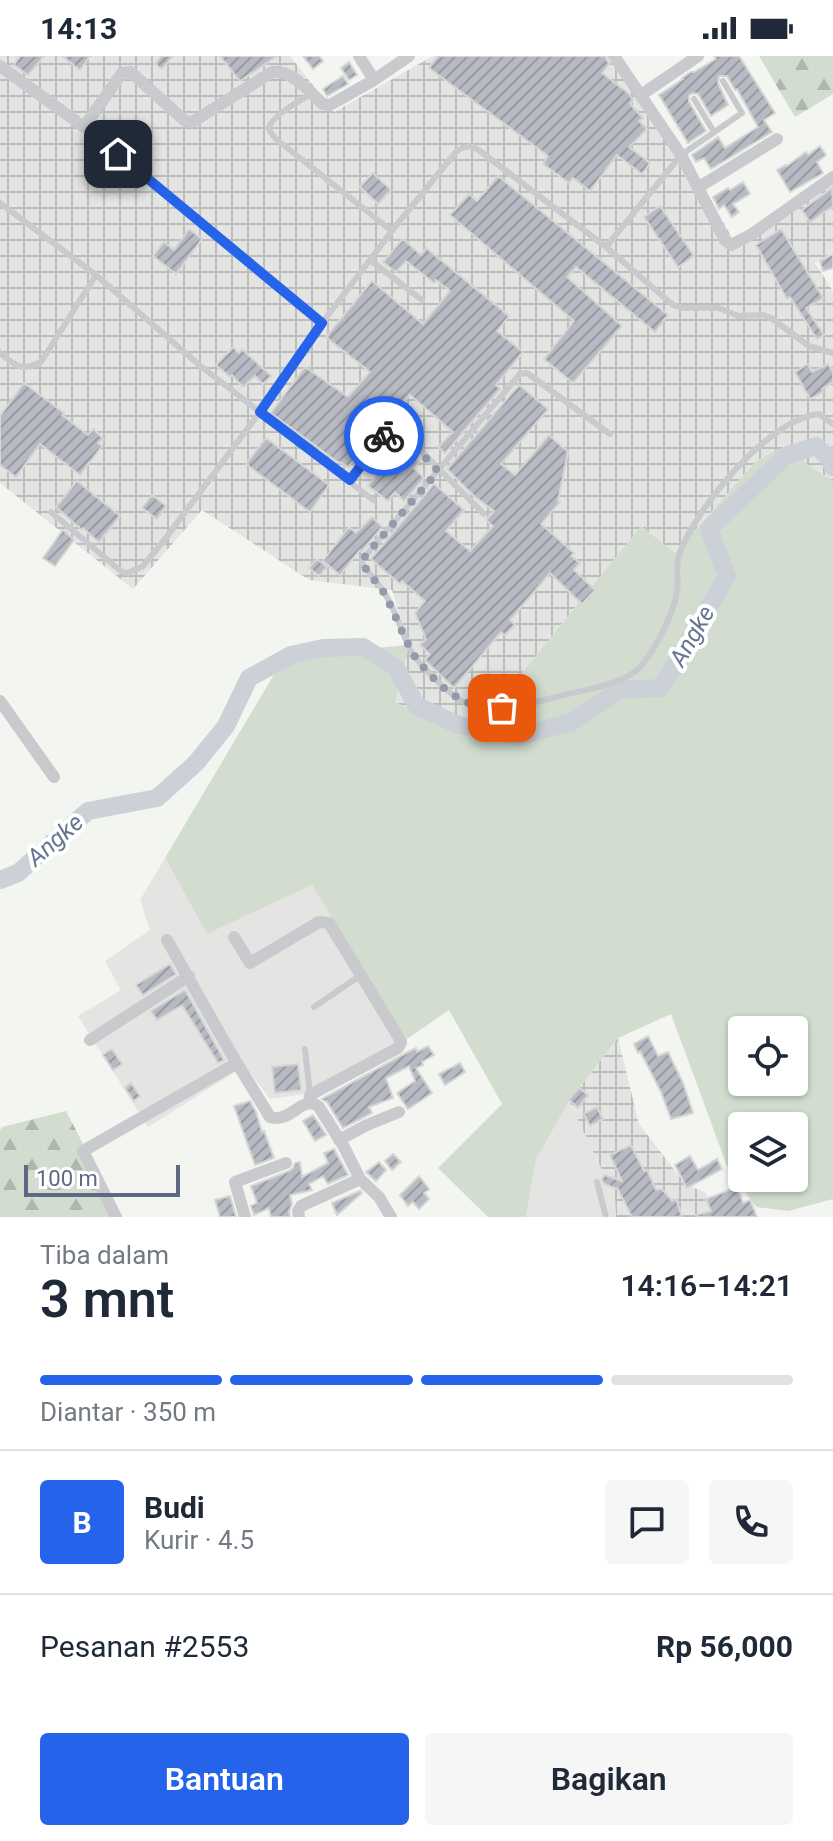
<!DOCTYPE html>
<html lang="id">
<meta charset="utf-8">
<style>
:root{--surface:#fff;--page:#f6f6f7;--text:#1f2937;--muted:#747a83;--line:#e0e1e3;--accent:#2563eb}
body{margin:0;font-family:Roboto,sans-serif;background:var(--page);color:var(--text);height:100vh;display:flex;flex-direction:column;font-size:30px;white-space:nowrap}
*{box-sizing:border-box;margin:0}
p{font-size:26px;color:var(--muted)}
.icon{flex:none;width:44px;height:44px;fill:none;stroke:currentColor;stroke-width:2;stroke-linecap:round;stroke-linejoin:round}
.map{position:relative;height:1161px;overflow:hidden}
.side{display:flex;flex-direction:column;background:var(--surface);flex:1}
.side>*{flex:none}
.tools{position:absolute;left:728px;top:960px;display:grid;gap:16px}
.tools a{display:grid;place-items:center;width:80px;height:80px;border-radius:8px;background:var(--surface);box-shadow:0 2px 6px #0004;font-size:40px}
.scale{position:absolute;left:24px;bottom:20px;width:156px;box-sizing:border-box;padding-left:8px;border:4px solid #606984;border-top:0;font-size:22px;line-height:28px;white-space:nowrap;color:#606984;-webkit-text-stroke:6px #fff;paint-order:stroke}
.pin{position:absolute;display:grid;place-items:center;width:68px;height:68px;color:#fff;margin:-34px;border-radius:16px;box-shadow:0 4px 12px #0006}
.courier{position:absolute;display:grid;place-items:center;width:80px;height:80px;margin:-40px;border:6px solid #2563eb;border-radius:50%;background:#fff;color:#222;box-shadow:0 2px 10px #0007}
.overview em{font-style:normal;font-weight:600}
.overview div{display:flex;flex-direction:column-reverse}
.overview{display:flex;align-items:center;justify-content:space-between;height:136px;padding:0 40px}
h1{font-size:52px;font-weight:600;line-height:60px}
.bar{display:grid;grid-template-columns:repeat(4,1fr);gap:12px 8px;align-content:center;height:96px;padding:0 40px}
.bar i{height:10px;border-radius:6px;background:var(--line)}
.bar .current{background:var(--accent)}
.bar p{grid-column:span 4}
.line{display:flex;align-items:center;gap:20px;padding:0 40px;border-top:2px solid var(--line)}
.line div{flex:1}
.round{display:grid;place-items:center;flex:none;width:84px;height:84px;border-radius:8px;background:var(--page)}
.cta{display:flex;gap:16px;margin-top:auto;padding:16px 40px}
.cta a{flex:1;height:92px;border-radius:8px;background:var(--accent);color:#fff;font-size:32px;font-weight:600;line-height:92px;text-align:center}
.cta a+a{background:var(--page);color:var(--text)}
.status{display:flex;justify-content:space-between;align-items:center;height:56px;padding:0 40px;background:var(--surface);direction:ltr}
.status svg{height:22px;fill:currentColor}
.map>svg:first-child{display:block}
.built{fill:#e4e5e3}
.industrial{fill:url(#industrial-grid)}
.grass{fill:#d2ddd0;fill-rule:evenodd}
.forest{fill:url(#forest-firs)}
.lines{fill:none;stroke-linecap:round;stroke-linejoin:round}
.river{stroke:#ccd0d7;stroke-width:18}
.building{fill:url(#building-hatch);stroke:#d5d6d3;stroke-width:2}
.service{stroke:#c8cace;stroke-width:6}
.minor{stroke:#c8cace;stroke-width:12}
.done{stroke:#939aaa;stroke-width:8;stroke-dasharray:0 14.4}
.route{stroke:#2563eb;stroke-width:10}
.labels{text-anchor:middle;stroke-width:8;stroke-linejoin:round;paint-order:stroke}
.water-label{font-size:24px;font-style:italic;fill:#657790;stroke:#fff}
</style>
<div class="status"><b>14:13</b><svg viewBox="0 0 49 12"><path d="M0 12V9h3v3zM5 12V6h3v6zM10 12V3h3v9zM15 12V0h3v12zM26 1h20v11H26zM47 4h2v5h-2z"/></svg></div>
<div class="map">
<svg width="833" height="1161" viewBox="0 0 833 1161">
<defs>
<pattern id="industrial-grid" width="8" height="8" patternUnits="userSpaceOnUse" patternTransform="scale(2)"><rect width="8" height="8" fill="#e4e5e3"/><path d="M0 4h8M4 0v8" fill="none" stroke="#bcbebe"/></pattern>
<pattern id="forest-firs" width="22" height="20" patternUnits="userSpaceOnUse" patternTransform="scale(2)"><rect width="22" height="20" fill="#d2ddd0"/><path d="M5 1l3.5 6h-7zM16 11l3.5 6h-7z" fill="#aeb7ae"/></pattern>
<pattern id="building-hatch" width="6" height="6" patternUnits="userSpaceOnUse" patternTransform="scale(2)"><rect width="6" height="6" fill="#b7bac2"/><path d="M-1 1l2-2M0 6l6-6M5 7l2-2" fill="none" stroke="#989ba3"/></pattern>
</defs>
<rect width="100%" height="100%" fill="#f3f5f0"/>
<path class="built" d="M165,802L207,878L312,829L407,983L313,1037L270,1043L245,1010L148,1071L78,960L121,934L105,905L150,874L140,844Z
M569,1045L615,1141L616,1161H526L536,1104Z"/>
<path class="industrial" d="M0,0H290L334,56L433,0H618L689,104L736,189L833,125V196L815,207L833,235V425L808,409L757,404L675,497L641,471L470,681L394,646L409,589L392,534L309,524L202,454L133,533L0,427Z
M618,982L639,1068L686,1129L705,1136L716,1161H616L615,1141L569,1045Z"/>
<path class="grass" d="M790,388L808,409L833,425V1143L788,1155L756,1151L727,1110L671,958L618,982L569,1045L536,1104L526,1161H488L438,1112L502,1048L449,954L407,983L312,829L207,878L165,802L285,600L409,589L395,646L470,681L641,470L675,497L757,404ZM742,974H794V1026H742ZM742,1070H794V1122H742Z"/>
<path class="forest" d="M759,0H833V38L795,61Z
M66,1055L121,1161H0V1074L2,1071Z"/>
<g class="lines">
<path class="river" d="M0,824L18,817L88,755L157,742L196,707L226,670L249,622L291,599L323,592L363,591L396,612L417,650L458,669L518,680L572,666L620,634L661,632L727,520L709,473L786,400L816,390L829,402L833,411"/>
</g>
<path class="building" d="M20,0H44L28,19L14,9Z
M62,0H90L80,14Z
M161,0H173L162,13L155,8Z
M220,0H277L240,25Z
M303,0H319L323,5L313,13Z
M438,0H605L609,8L602,17L628,37L633,44L630,48L643,62L639,65L647,73L629,91L650,107L642,118L617,99L590,135L573,122L569,127L543,108L548,100L429,12Z
M714,0H739L775,57L764,64L772,76L711,113L704,102L696,106L692,99L718,81L725,92L758,71L737,33L735,34L727,20H719L718,27L728,49L711,60L698,38L693,37L689,39V46L706,75L688,87L659,39L683,23L682,22L691,16H694L716,3Z
M349,6L357,19L349,24L341,12Z
M343,20L348,28L327,40L323,33Z
M820,90L826,99L817,106L823,117L790,136L777,114L786,109L787,110L806,96L808,99Z
M373,117L391,134L378,148L360,131Z
M498,120L668,259L655,276L576,211L567,221L622,270L573,327L544,303L574,265L450,159L469,138L477,145Z
M743,126L750,138L733,148L739,156L732,161L724,149L719,153L713,141L728,132L730,134Z
M832,132L833,150L810,166L802,154Z
M660,150L694,200L678,211L644,161Z
M189,173L202,183L176,218L153,200L164,186L174,194Z
M781,173L823,242L806,252L824,279L817,283L790,241L787,243L756,189Z
M403,183L421,199L426,192L509,260L497,275L523,296L496,329L500,333L445,397L438,391L453,376L410,339L393,357L392,356L348,411L340,406L339,407L271,357L305,311L348,341L370,316L326,281L372,225L423,268L450,235L436,224L434,227L406,205L396,216L383,206Z
M833,198V212L823,215L820,205Z
M233,291L239,297L242,293L271,320L263,328L255,320L243,331L232,319L230,321L216,309Z
M808,308L812,316L828,308L833,316V326L822,333L823,336L810,343L795,316Z
M24,327L64,357L62,359L88,379L94,373L103,383L98,387L102,390L80,419L40,388L16,421L0,409V360Z
M519,329L548,353L501,408L515,419L549,379L568,396L558,445L560,446L541,468L574,497L571,500L580,507L574,514L595,534L582,548L550,517L510,564L515,569L505,579L501,576L454,632L425,604L430,598L420,589L426,583L415,557L425,545L402,525L400,528L371,503L434,428L464,454L446,475L470,495L493,470L486,464L494,455L474,440L447,413Z
M266,382L329,429L310,456L246,408Z
M400,390L419,406L414,412L424,422L404,445L395,436L388,445L368,430Z
M77,425L120,460L99,486L83,472L82,474L56,451Z
M152,439L166,450L157,463L142,452Z
M372,461L382,471L362,495L360,494L340,519L323,505L349,471L356,477Z
M63,474L74,484L55,510L43,502Z
M317,503L327,511L319,520L309,512Z
M170,908L176,918L143,939L136,929Z
M185,934L224,1004L218,1007L182,949L157,964L151,955Z
M648,980L658,1000L668,996L683,1027L693,1057L671,1063L661,1036L640,995L638,997L634,988Z
M428,990L434,999L422,1006L423,1009L416,1012L432,1037L408,1053L397,1037L415,1025L409,1010L386,1022L393,1042L369,1051L372,1057L343,1072L327,1046L322,1043L406,997L416,992L417,996Z
M112,993L122,1008L113,1014L103,999Z
M460,1007L465,1016L445,1029L439,1018Z
M298,1008L301,1034L275,1037L272,1011Z
M131,1027L140,1040L134,1045L125,1032Z
M579,1032L588,1039L578,1052L569,1044Z
M250,1045L256,1056L262,1076L264,1075L274,1102L255,1109L234,1050Z
M597,1051L603,1063L590,1070L584,1058Z
M313,1059L326,1079L315,1085L303,1065Z
M631,1089L644,1115L647,1114L656,1134L662,1133L672,1145L676,1143L682,1161H632L618,1133L604,1128L602,1123L604,1119L622,1125L610,1099Z
M334,1093L348,1119L328,1128L323,1120L309,1128L312,1134L290,1139L292,1148L289,1155L290,1161H271L269,1152L254,1159L251,1150L257,1147L251,1130L289,1115L293,1112L295,1107L300,1106L302,1121L328,1107L324,1097Z
M393,1098L401,1106L392,1114L385,1105Z
M690,1100L698,1114L717,1103L722,1113L687,1132L675,1109Z
M379,1106L386,1114L376,1125L366,1116Z
M419,1120L429,1133L424,1137L429,1143L419,1153L413,1146L408,1150L400,1139Z
M737,1131L743,1147L750,1144L757,1161H696V1159L711,1155L706,1143Z
M360,1135L362,1137L337,1159L332,1147Z
M230,1140L236,1161H220L215,1144Z"/>
<g class="lines">
<path class="service" d="M311,38C302,43 271,60 269,72C269,76 274,80 276,83L392,175
M694,43L714,76
M84,71C165,134 242,203 322,267
M0,147L96,219L198,308L373,444
M606,191L681,99L742,57L723,25
M370,204L422,244
M0,297C16,310 21,316 41,306L96,219
M610,378L527,317L520,318L362,504L363,509C370,519 379,528 385,538C396,554 401,575 410,593C415,603 425,613 433,621C442,630 454,642 466,647C496,656 527,649 556,641C580,634 623,630 640,611C655,594 674,558 677,535C679,524 675,511 679,499C695,453 768,363 819,358L833,368
M350,424L387,376L393,373H399L484,458
M51,456L122,516L128,517L143,510L165,483L260,356L322,267L395,171L456,96C465,89 471,89 480,95L606,191L673,249L683,252H719L738,260L763,259L771,262L809,290L833,297
M314,951L361,919
M305,993L310,1039
M597,1126L606,1161"/>
<path class="minor" d="M359,0L374,24
M614,0L681,99L725,184L731,189L752,178L833,121
M0,10L84,71L122,17L130,16L134,19L184,64L189,66L194,65L272,16C292,14 309,35 323,48L330,49L374,24L409,0
M641,39L698,0
M699,131L777,83
M0,645L54,721
M234,881L250,907L319,866L329,867L398,980L401,986L398,992L310,1039L309,1046
M167,884L232,999L270,1061C291,1068 303,1037 319,1051L344,1091L360,1123L379,1141L391,1161
M90,984L189,920
M339,1084L367,1069L399,1056
M116,1161L83,1095L237,1007
M245,1161L235,1126L286,1107
M299,1161L298,1155L301,1150L360,1123"/>
</g>
<g class="lines">
<path class="done" d="M384,380L393,373H399L438,415L362,504L363,509L385,538L412,597L428,617L445,633L464,646L502,652"/>
<path class="route" d="M118,98L322,267L260,356L350,424L384,380"/>
</g>
<g class="labels">
<g class="water-label">
<text transform="translate(692 580) rotate(-60)" y="8">Angke</text>
<text transform="translate(55 784) rotate(-41)" y="8">Angke</text>
</g>
</g>
</svg>
<div class="tools">
<a><svg class="icon" aria-label="locate" viewBox="0 0 24 24"><circle cx="12" cy="12" r="6"/><path d="M12 2v4M12 18v4M2 12h4M18 12h4"/></svg></a>
<a><svg class="icon" aria-label="layers" viewBox="0 0 24 24"><path d="M12 4l9 5-9 5-9-5zM3 14l9 5 9-5"/></svg></a>
</div>
<div class="scale">100 m</div>
<div class="pin" style="left:502px;top:652px;background:#ea580c"><svg class="icon" aria-label="bag" viewBox="0 0 24 24"><path d="M5 8h14l-1 12H6zM9 8a3 3 0 0 1 6 0"/></svg></div>
<div class="pin" style="left:118px;top:98px;background:#1f2937"><svg class="icon" aria-label="home" viewBox="0 0 24 24"><path d="M3 11l9-7 9 7M6 9v11h12V9"/></svg></div>
<div class="courier" style="left:384px;top:380px"><svg class="icon" aria-label="bike" viewBox="0 0 24 24"><circle cx="6" cy="16" r="4"/><circle cx="18" cy="16" r="4"/><path d="M6 16l4-8h5l3 8M10 8l3 8H6M13 5h3"/></svg></div>
</div>
<section class="side">
<div class="overview"><div><h1>3 mnt</h1><p>Tiba dalam</p></div><em>14:16–14:21</em></div>
<div class="bar"><i class="current"></i><i class="current"></i><i class="current"></i><i></i><p>Diantar · 350 m</p></div>
<div class="line" style="height:144px"><b class="round" style="background:var(--accent);color:#fff">B</b><div><b>Budi</b><p>Kurir · 4.5</p></div><a class="round"><svg class="icon" aria-label="chat" viewBox="0 0 24 24"><path d="M4 5h16v11H9l-5 4z"/></svg></a><a class="round"><svg class="icon" aria-label="phone" viewBox="0 0 24 24"><path d="M5 4h4l2 5-3 2q2 4 5 5l2-3 5 2v4C11 20 4 13 5 4z"/></svg></a></div>
<div class="line" style="height:104px"><div>Pesanan #2553</div><b>Rp 56,000</b></div>
<div class="cta"><a>Bantuan</a><a>Bagikan</a></div>
</section>
